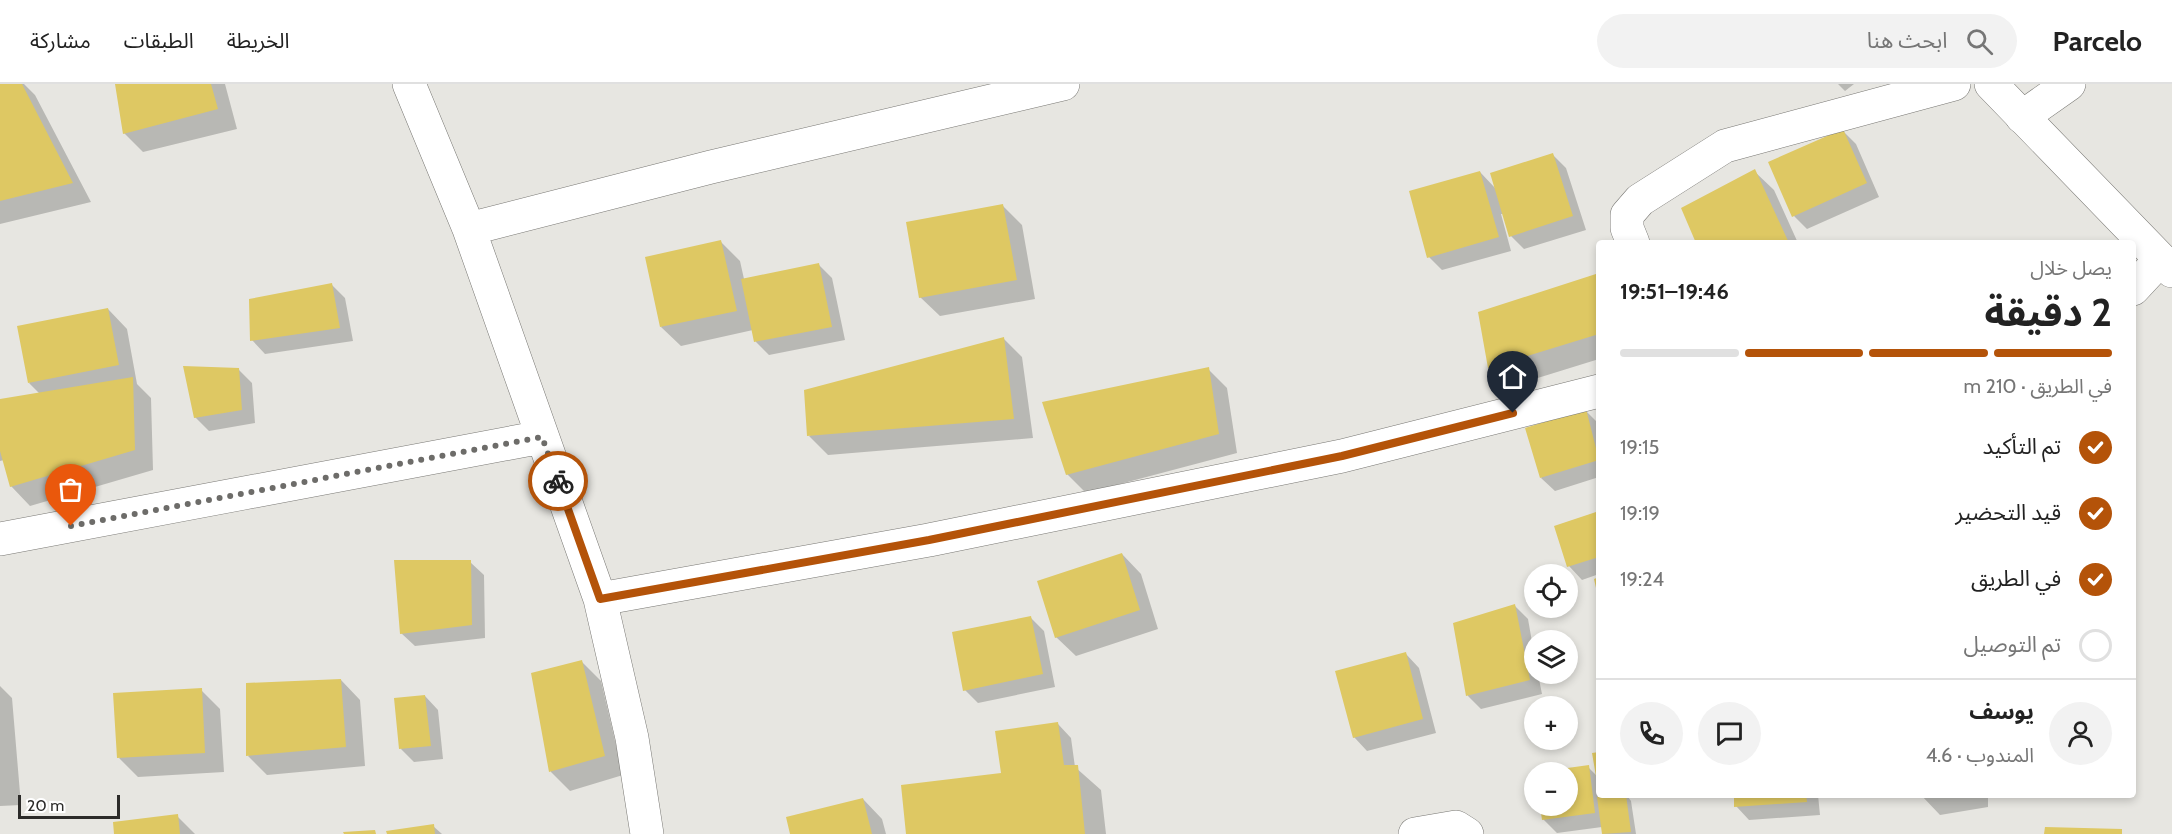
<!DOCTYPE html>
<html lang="ar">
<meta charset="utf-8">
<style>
:root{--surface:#fff;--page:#f2f2f2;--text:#222;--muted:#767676;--line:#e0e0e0;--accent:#b45309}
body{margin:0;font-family:Cabin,"Noto Sans Arabic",sans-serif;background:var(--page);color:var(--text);direction:rtl;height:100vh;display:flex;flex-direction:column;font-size:22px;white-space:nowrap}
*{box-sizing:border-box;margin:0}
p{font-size:20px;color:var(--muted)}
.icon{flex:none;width:33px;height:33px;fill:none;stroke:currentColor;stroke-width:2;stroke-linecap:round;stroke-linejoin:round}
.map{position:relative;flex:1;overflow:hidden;direction:ltr}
.details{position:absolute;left:1596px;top:156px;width:540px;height:558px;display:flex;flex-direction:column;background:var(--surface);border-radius:6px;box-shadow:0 3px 9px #0003;direction:rtl}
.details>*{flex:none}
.tools{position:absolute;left:1524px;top:480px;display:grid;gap:12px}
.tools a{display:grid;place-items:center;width:54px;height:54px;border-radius:50%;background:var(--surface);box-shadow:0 3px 9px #0003;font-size:30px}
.scale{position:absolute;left:18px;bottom:15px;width:102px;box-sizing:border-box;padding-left:6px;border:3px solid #2c2b29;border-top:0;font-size:16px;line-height:21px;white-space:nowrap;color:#2c2b29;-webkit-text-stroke:4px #fff;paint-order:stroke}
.pin{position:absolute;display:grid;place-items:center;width:51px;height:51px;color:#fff;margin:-62px -26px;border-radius:50% 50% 50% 0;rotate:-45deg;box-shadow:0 0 6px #0007}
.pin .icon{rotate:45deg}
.courier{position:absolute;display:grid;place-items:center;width:60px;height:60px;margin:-30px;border:4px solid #b45309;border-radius:50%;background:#fff;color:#222;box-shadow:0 2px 8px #0007}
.head em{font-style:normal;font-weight:700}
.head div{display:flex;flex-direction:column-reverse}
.head{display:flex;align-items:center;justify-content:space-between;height:102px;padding:0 24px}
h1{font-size:39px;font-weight:700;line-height:45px}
.bar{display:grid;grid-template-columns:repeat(4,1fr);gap:9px 6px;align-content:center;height:72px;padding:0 24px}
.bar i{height:8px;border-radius:4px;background:var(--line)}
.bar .on{background:var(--accent)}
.bar p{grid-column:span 4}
.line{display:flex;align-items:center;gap:15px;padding:0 24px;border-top:2px solid var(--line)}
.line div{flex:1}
.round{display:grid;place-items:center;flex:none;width:63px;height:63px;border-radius:32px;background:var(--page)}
ol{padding:0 24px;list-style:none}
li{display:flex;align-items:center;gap:18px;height:66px}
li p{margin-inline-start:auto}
li .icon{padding:6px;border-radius:50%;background:var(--accent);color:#fff;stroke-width:4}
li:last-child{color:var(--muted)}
li i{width:33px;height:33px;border:3px solid var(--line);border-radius:50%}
header{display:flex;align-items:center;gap:36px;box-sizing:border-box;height:84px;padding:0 30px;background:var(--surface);border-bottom:2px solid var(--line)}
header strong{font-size:28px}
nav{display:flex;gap:33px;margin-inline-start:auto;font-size:21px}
.search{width:420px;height:54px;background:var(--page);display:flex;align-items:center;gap:15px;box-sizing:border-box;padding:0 21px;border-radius:33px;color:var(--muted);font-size:22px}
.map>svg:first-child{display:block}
.shadow{fill:#0003}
.building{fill:#dec863}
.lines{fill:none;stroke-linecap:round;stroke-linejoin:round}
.street-casing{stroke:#787773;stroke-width:34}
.secondary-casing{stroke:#787773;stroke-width:34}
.street{stroke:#fff;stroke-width:33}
.secondary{stroke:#fff;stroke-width:33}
.done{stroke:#6d6c69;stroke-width:6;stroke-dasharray:0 10.8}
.route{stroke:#b45309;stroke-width:8}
</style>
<header>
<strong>Parcelo</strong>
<div class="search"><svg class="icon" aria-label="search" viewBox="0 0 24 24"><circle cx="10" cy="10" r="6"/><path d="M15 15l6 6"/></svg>ابحث هنا</div>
<nav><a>الخريطة</a><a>الطبقات</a><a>مشاركة</a></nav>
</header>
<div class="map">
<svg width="2172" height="750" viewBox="0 0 2172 750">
<rect width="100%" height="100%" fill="#e7e6e1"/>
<path class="shadow" d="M0,0H24L35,11L91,118L0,140Z
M117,0H225L237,45L143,68L124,49Z
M1838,0H1854L1845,7Z
M1842,46L1856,60L1879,113L1807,145L1794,132Z
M1553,71L1566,84L1586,146L1524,165L1511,152L1504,130H1501L1511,167L1442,186L1429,173L1480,88L1496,105Z
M1754,87L1774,106L1798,159H1698Z
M1003,122L1022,141L1035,215L940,232L920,213Z
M721,158L740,177L744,195L819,181L832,194L845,256L769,271L756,258L753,246L681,262L661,243Z
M1599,190V275L1509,303L1490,284L1480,229Z
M331,200L345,214L353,257L265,270L252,256Z
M108,225L127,245L137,300L151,314L153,386L30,422L11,402L4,376L0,377V316L40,310L29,299Z
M1003,254L1022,273L1033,354L828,371L809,352Z
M1208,285L1227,304L1237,369L1086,409L1067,390Z
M239,286L252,299L255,339L209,347L195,333Z
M1586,327L1599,340V393L1555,407L1541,394Z
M1599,428V490L1582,496L1569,482Z
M1122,470L1141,490L1158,545L1076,572L1056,553Z
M470,478L484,491L485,554L415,562L401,549Z
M1515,522L1528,535L1534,569V590H1538L1542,610L1481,625L1468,612L1454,540Z
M1031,534L1044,547L1055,603L978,619L965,606Z
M1406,570L1419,584L1436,649L1367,667L1354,653Z
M582,578L601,597L623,691L570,707L551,688L533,590Z
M341,596L360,616L365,682L267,691L248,672Z
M0,602L12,614L21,721L0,722Z
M201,606L220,625L224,688L138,693L119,674Z
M425,612L438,626L443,675L414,678L401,665Z
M1058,640L1071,654L1075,683L1101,706L1106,750H907L1005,691Z
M1599,670V711H1640L1628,713L1631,717L1636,750H1603L1602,743L1557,749L1543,735L1541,722H1568V688H1547L1588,683L1597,692Z
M1735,711H1818L1820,731L1749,736L1736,722Z
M1988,711V723L1940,731L1921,711Z
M863,715L882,735L886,750H791Z
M177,732L195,750H116Z
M433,742L442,750H388Z"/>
<path class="building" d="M0,0H22L73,99L0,117Z
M115,0H211L218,25L123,50Z
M1843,45L1867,99L1792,133L1768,78Z
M1553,69L1573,132L1509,153L1490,89Z
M1755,85L1789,159H1696L1681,124Z
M1480,87L1499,153L1427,174L1409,107Z
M1003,120L1017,196L919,214L906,138Z
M721,156L737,227L660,243L645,173Z
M819,179L832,243L754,258L741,195Z
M1599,189V250L1488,284L1478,228Z
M332,199L340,244L250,257L249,215Z
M108,224L119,281L28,299L17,242Z
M1004,253L1014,335L807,352L804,306Z
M183,282L239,284L242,326L194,334Z
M1209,283L1219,350L1066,391L1042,318Z
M133,293L135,366L10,403L0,367V315Z
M1586,325L1599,376L1540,394L1525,344Z
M1599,427V473L1567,483L1554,442Z
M1122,469L1140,526L1055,554L1037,497Z
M394,476H471L472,541L400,550Z
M1599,493V513H1598L1594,495Z
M1515,520L1530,596L1466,612L1453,539Z
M1031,532L1043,590L963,607L952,548Z
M1406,568L1423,635L1353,654L1335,587Z
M582,576L605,672L549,688L531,589Z
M341,595L346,663L246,672V599Z
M202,604L205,669L117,674L113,609Z
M425,611L431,662L399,665L394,614Z
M1058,638L1064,681H1078L1085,750H906L901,701L1001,689L995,647Z
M1599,668V704H1598L1592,669Z
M1589,681L1595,729L1542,736L1540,722H1568V688L1546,687Z
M1626,711L1631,748L1602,750L1597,713Z
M1734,711H1806L1807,718L1734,723Z
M863,714L872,750H790L786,733Z
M178,730L180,750H114L113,738Z
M434,740L435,750H387L386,747Z
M2045,743L2122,745V750H2044Z
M375,746L376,750H344L343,748Z"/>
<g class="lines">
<defs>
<path id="street" d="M409,0L469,145L600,515L632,654L647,750
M2022,33L2069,0
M469,145L711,83L1063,0
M1633,159L1627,144V131L1640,116L1725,62L1954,0
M2133,205L2160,176
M0,455L542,353
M600,515L929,456L1342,372L1599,307
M1415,750L1456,743L1467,750"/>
<path id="secondary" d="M1991,0L2172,187"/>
</defs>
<use href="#street" class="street-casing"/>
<use href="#secondary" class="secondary-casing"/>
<use href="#street" class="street"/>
<use href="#secondary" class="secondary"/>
</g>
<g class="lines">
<path class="done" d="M71,442L542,353L558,397"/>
<path class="route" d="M558,397L600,515L929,456L1342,372L1513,329"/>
</g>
</svg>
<div class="tools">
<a><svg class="icon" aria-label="locate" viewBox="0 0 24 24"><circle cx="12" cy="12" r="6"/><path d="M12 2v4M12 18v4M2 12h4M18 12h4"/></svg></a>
<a><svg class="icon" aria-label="layers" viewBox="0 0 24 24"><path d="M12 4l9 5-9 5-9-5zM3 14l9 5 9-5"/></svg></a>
<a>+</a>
<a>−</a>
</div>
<div class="scale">20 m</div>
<div class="pin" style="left:71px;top:442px;background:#ea580c"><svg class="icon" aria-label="bag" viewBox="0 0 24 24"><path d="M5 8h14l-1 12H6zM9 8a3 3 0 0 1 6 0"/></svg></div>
<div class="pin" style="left:1513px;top:329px;background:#1f2937"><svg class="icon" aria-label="home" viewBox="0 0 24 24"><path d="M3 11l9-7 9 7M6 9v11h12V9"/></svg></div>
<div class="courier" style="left:558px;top:397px"><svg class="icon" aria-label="bike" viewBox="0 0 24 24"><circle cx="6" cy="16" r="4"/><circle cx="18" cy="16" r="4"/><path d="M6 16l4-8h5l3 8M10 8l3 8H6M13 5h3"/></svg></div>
<section class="details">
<div class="head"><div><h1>2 دقيقة</h1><p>يصل خلال</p></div><em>19:46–19:51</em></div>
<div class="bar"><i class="on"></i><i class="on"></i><i class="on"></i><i></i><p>في الطريق · 210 m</p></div>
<ol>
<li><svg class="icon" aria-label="check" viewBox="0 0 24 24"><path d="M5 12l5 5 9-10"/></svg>تم التأكيد<p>19:15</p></li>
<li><svg class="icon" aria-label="check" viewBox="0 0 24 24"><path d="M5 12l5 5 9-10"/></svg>قيد التحضير<p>19:19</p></li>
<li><svg class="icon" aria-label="check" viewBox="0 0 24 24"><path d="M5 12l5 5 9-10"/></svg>في الطريق<p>19:24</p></li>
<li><i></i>تم التوصيل</li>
</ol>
<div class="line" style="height:108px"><a class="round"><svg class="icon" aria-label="person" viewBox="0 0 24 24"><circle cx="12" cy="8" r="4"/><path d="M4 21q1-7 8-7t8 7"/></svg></a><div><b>يوسف</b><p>المندوب · 4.6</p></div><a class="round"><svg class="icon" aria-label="chat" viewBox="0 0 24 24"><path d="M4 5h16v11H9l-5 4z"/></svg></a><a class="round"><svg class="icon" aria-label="phone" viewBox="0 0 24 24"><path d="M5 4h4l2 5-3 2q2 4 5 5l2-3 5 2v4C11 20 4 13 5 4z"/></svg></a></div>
</section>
</div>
